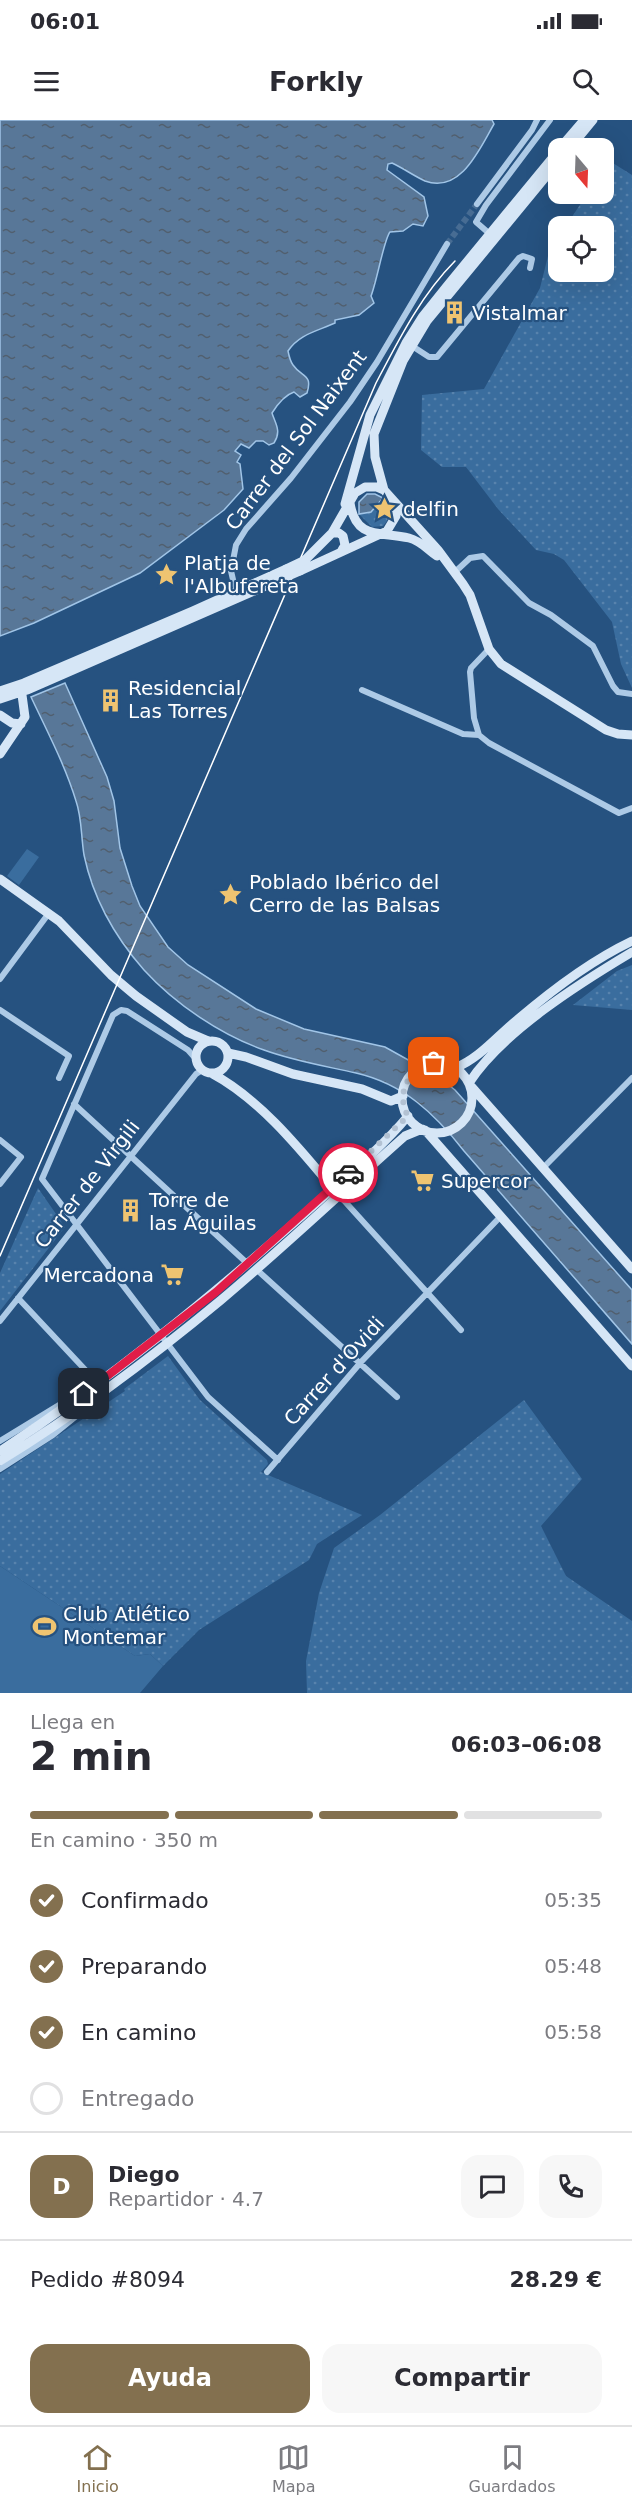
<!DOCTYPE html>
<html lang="es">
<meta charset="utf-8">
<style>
:root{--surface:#fff;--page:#f7f7f7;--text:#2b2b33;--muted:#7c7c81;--line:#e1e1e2;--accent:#83704f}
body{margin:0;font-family:"DejaVu Sans",sans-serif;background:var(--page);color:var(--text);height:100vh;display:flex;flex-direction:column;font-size:22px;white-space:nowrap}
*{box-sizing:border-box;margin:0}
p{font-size:20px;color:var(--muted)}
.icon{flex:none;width:33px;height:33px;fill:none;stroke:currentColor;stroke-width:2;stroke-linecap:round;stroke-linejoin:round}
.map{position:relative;height:1573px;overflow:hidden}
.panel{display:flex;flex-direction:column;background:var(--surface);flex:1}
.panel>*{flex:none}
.needle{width:39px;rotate:161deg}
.tools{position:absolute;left:548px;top:18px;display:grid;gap:12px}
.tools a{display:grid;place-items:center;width:66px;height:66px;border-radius:12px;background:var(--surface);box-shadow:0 6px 24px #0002;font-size:30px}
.pin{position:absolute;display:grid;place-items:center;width:51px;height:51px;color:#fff;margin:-26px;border-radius:12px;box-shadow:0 3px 9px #0006}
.courier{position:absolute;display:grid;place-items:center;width:60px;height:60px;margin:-30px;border:4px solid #e11d48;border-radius:50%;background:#fff;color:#222;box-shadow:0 2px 8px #0007}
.summary em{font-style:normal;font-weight:700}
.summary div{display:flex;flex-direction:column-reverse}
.summary{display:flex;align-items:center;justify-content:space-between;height:102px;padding:0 30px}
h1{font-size:39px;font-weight:700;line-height:45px}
.bar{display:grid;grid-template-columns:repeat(4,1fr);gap:9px 6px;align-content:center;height:72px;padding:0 30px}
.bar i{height:8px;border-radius:4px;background:var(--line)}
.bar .selected{background:var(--accent)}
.bar p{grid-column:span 4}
.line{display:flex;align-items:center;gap:15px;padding:0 30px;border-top:2px solid var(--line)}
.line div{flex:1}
.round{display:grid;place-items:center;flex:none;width:63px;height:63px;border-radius:18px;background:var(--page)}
ol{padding:0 30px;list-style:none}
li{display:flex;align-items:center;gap:18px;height:66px}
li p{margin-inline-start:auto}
li .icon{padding:6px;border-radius:50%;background:var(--accent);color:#fff;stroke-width:4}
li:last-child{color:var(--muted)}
li i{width:33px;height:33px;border:3px solid var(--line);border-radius:50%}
.button{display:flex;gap:12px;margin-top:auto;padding:12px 30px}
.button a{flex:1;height:69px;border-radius:18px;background:var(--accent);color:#fff;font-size:24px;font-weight:700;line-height:69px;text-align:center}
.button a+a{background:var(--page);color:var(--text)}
.status{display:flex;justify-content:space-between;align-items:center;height:42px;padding:0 30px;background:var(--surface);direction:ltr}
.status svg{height:16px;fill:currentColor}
header{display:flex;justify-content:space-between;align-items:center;height:78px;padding:0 30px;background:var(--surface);font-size:27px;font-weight:700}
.tabs{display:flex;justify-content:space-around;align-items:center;height:84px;border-top:2px solid var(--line);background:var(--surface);font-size:16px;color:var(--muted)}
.tabs a{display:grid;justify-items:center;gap:3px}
.tabs .selected{color:var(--accent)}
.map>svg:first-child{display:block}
.green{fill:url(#green-dots)}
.pitch{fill:#3a6d9e}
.water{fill:url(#water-ripples);stroke:#a1c5e7;stroke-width:1.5}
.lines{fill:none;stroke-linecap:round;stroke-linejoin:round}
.street-tunnel{stroke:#476c93;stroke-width:6;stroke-dasharray:6 3;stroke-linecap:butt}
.street{stroke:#adcae6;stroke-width:6}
.secondary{stroke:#d6e6f6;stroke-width:9}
.tram{stroke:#fff;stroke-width:1.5}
.secondary-bridge{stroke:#d6e6f6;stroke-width:9}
.done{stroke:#b3c2d3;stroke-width:6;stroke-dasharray:0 10.8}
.route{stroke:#e11d48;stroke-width:8}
.labels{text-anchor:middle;stroke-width:4.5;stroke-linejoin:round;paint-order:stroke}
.poi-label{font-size:20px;fill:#fff;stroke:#265280;text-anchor:start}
.street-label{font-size:20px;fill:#fff;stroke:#265280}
</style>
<div class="status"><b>06:01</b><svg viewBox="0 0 49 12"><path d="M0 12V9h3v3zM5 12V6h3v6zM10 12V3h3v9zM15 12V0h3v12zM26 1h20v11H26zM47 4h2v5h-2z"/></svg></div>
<header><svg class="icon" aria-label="menu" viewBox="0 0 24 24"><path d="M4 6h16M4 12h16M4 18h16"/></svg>Forkly<svg class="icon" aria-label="search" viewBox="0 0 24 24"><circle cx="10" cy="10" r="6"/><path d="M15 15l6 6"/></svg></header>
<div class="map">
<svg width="632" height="1573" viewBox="0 0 632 1573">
<defs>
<pattern id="green-dots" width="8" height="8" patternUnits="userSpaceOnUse" patternTransform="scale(1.5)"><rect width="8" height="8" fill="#3a6d9e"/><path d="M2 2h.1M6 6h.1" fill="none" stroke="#5883ad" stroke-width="1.8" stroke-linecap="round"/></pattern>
<pattern id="water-ripples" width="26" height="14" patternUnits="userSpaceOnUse" patternTransform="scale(1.5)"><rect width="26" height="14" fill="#587798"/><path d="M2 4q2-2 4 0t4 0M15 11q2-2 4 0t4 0" fill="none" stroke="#515f6e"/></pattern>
</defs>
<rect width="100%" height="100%" fill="#265280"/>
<path class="green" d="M608,40L632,55V568L621,544L612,502L564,440L554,434L536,430L498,389L466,347H442L421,330L422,275L484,269L540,168L548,136L558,120V152H603V106H566L587,74H603V47Z
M383,378C389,387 392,397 383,406L372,407L359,394C368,394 379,386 383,378Z
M632,845V890L573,885L617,851Z
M38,1068L65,1107L0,1191V1153Z
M168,1236L200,1280L267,1340L268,1344L261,1352L362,1395L317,1424L309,1440L199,1510L163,1546L150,1534L135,1536L0,1446V1354L125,1271L124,1269Z
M524,1280L582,1359L541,1406L566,1456L632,1501V1573H307L306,1541L319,1473L334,1428L380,1395Z"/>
<path class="pitch" d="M27,729L39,737L19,765L7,756Z
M0,1446L135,1536L150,1534L163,1546L140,1573H0Z"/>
<path class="water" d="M0,0H492L494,4C480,28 461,74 425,61C414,56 403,48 392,43L388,44L387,50L424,77L428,96L423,106L413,104L403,111L390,112C384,119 377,161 371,176L374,183L359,195L335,200V203C318,211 299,214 288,231C289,236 290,241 293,245C302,258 313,254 307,273L300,277L294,272C285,275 277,285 272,293C275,303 282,311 274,323L269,325L263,321H256L249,328L241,324L235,331L241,335L237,342L240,344L243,369L224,390L140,453L34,503L0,516Z
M367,374H375L383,378L371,392L359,394V382Z
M65,563L107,657L114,681L120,728L132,766L140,786L168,827L188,845L256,889L304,909L385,927L437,956L455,970L632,1170V1224L464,1031C435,994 404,964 356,953C325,946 294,941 264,930C221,915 175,884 144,850C115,817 93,778 84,735C81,717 82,698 76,681C65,645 47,611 31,577Z"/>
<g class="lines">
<path class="street-tunnel" d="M447,124L477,84"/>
<path class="street" d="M477,84L532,10L537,0
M491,115L476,102L486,85L550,0
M409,224L429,237H437L519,138L523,136L532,139L530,148
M455,452L470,438L483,436L529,483L551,495L593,526L613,566L618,572L632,574
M240,473L234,464L231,451L236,425L246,409L291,358L350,282L377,242L447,124
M362,570L463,614L479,615L489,623L619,693L632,688
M479,615L474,598L470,552L471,548L489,529
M0,859L49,793
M0,890L69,936L59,958
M196,939L188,930L127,891L121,890L113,895L42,1059L208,1277L278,1340
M74,984L248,1144
M0,1020L21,1037L0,1064
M543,1048L632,958
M339,1075L461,1210
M256,1149L397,1277
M18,1178L91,1256L101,1261
M0,1201L196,954L202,950
M0,1321L77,1274
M0,1349L53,1315L90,1285
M267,1352L361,1242L501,1096"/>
<path class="secondary" d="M560,28L584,0
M570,28L593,0
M384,370L375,337L374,314L403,241L427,201L558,42
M350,383C356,421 381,411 409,418C421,421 428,430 437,436
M345,384L370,295L406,223L423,196L447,166L558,31
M332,413H339L343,416L345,425L342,430
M305,440L332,413L355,373L365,367H377L384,370L438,430L463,464L470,475L489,529L501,544L606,610L618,614L632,615
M300,451L387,411L396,396L393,381
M0,571L24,563L193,491L286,449
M0,579L27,570L284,458
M0,595L12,603L21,604
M0,634L25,597L22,575L16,570
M0,759L59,801L111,855L136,876L187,912L208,921
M196 937a16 16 0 1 1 32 0a16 16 0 1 1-32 0Z
M228,933L246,937L293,954L362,969L391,981L403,976
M402 978a35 35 0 1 1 70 0a35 35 0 1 1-70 0Z
M455,948C480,938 497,916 517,900C552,870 590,841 632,821
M211,953C260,979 300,1029 335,1071
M469,963C502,912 580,863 632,832
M470,965L632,1149
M425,1010L632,1246
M0,1331C108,1261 206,1181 302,1096C335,1066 380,1030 408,996
M0,1341C78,1293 151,1238 221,1180C284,1127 344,1070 405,1016L422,1009"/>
<path class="tram" d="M0,1136L376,263C398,221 421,175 455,141"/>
<path class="secondary-bridge" d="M286,449L305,440
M284,458L300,451"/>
</g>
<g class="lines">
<path class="done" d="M348,1053L408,996C395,973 409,948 434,943"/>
<path class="route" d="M84,1274L216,1172L348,1053"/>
</g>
<defs>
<symbol id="building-bare" viewBox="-9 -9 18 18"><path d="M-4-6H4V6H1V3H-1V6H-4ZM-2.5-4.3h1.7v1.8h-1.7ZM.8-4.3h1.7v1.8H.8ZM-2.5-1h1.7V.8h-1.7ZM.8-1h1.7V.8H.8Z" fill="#efc471" stroke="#265280" stroke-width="2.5" paint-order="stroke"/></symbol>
<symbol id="sight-bare" viewBox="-9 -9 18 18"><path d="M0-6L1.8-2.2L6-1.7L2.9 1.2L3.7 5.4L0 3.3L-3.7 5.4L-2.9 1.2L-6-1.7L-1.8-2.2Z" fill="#efc471" stroke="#265280" stroke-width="2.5" paint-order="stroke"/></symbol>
<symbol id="supermarket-bare" viewBox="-9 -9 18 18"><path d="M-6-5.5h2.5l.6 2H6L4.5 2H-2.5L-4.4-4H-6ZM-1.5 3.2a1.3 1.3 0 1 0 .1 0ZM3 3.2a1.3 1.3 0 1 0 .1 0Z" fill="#efc471" stroke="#265280" stroke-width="2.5" paint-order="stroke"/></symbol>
<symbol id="stadium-bare" viewBox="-9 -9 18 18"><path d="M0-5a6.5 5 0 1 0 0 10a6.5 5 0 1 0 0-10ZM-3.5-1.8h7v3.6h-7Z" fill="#efc471" stroke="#265280" stroke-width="2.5" paint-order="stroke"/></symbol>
</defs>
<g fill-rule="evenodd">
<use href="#building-bare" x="438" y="176" width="33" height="33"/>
<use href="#sight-bare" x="368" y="372" width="33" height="33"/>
<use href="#sight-bare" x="150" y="438" width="33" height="33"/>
<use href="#building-bare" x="94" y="564" width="33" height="33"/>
<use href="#sight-bare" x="214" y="758" width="33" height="33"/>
<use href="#supermarket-bare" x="406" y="1044" width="33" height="33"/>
<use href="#building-bare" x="114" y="1074" width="33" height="33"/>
<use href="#supermarket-bare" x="156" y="1138" width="33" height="33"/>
<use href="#stadium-bare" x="28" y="1490" width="33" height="33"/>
</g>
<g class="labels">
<g class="poi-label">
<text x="472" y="200">Vistalmar</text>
<text x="403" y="396">delfin</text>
<text x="184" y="450">Platja de<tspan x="184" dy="23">l'Albufereta</tspan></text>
<text x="128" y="575">Residencial<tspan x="128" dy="23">Las Torres</tspan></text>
<text x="249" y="769">Poblado Ibérico del<tspan x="249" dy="23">Cerro de las Balsas</tspan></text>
<text x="441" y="1068">Supercor</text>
<text x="149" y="1087">Torre de<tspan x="149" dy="23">las Águilas</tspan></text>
<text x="154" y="1162" text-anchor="end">Mercadona</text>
<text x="63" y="1501">Club Atlético<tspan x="63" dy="23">Montemar</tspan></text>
</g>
<g class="street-label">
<text transform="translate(296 320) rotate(-53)" y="7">Carrer del Sol Naixent</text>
<text transform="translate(87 1064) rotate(-52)" y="7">Carrer de Virgili</text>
<text transform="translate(334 1251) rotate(-48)" y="7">Carrer d'Ovidi</text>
</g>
</g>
</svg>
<div class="tools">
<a><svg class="needle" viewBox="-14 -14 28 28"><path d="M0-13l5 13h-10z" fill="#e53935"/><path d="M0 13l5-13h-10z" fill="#7c7c81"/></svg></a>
<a><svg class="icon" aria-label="locate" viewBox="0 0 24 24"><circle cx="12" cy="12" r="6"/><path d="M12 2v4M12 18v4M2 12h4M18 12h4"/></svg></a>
</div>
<div class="pin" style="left:434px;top:943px;background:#ea580c"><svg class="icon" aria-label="bag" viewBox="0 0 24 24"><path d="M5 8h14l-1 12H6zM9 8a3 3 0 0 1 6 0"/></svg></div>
<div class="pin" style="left:84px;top:1274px;background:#1f2937"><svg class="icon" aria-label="home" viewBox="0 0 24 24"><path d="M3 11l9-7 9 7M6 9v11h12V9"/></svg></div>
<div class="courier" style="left:348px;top:1053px"><svg class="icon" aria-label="car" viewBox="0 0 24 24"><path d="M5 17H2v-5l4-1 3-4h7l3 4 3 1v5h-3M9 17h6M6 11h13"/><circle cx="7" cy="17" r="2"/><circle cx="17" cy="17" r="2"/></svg></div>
</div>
<section class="panel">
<div class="summary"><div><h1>2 min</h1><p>Llega en</p></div><em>06:03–06:08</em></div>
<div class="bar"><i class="selected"></i><i class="selected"></i><i class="selected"></i><i></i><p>En camino · 350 m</p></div>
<ol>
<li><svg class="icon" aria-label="check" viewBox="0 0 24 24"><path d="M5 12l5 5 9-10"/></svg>Confirmado<p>05:35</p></li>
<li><svg class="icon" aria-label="check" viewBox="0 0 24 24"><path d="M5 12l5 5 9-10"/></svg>Preparando<p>05:48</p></li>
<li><svg class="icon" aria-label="check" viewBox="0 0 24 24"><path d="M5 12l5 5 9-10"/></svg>En camino<p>05:58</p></li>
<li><i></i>Entregado</li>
</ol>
<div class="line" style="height:108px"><b class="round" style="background:var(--accent);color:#fff">D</b><div><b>Diego</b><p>Repartidor · 4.7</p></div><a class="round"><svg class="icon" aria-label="chat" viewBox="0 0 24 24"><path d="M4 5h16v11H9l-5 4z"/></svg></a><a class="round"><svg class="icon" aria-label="phone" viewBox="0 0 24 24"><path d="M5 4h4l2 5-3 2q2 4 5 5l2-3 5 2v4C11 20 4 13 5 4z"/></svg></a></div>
<div class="line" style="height:78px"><div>Pedido #8094</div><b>28.29 €</b></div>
<div class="button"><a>Ayuda</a><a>Compartir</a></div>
</section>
<nav class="tabs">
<a class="selected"><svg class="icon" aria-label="home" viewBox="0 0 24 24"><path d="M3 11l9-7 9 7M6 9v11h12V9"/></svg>Inicio</a>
<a><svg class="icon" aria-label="map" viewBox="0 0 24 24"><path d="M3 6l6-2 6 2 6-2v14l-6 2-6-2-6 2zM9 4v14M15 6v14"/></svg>Mapa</a>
<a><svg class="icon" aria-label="saved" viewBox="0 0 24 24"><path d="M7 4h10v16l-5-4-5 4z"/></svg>Guardados</a>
</nav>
